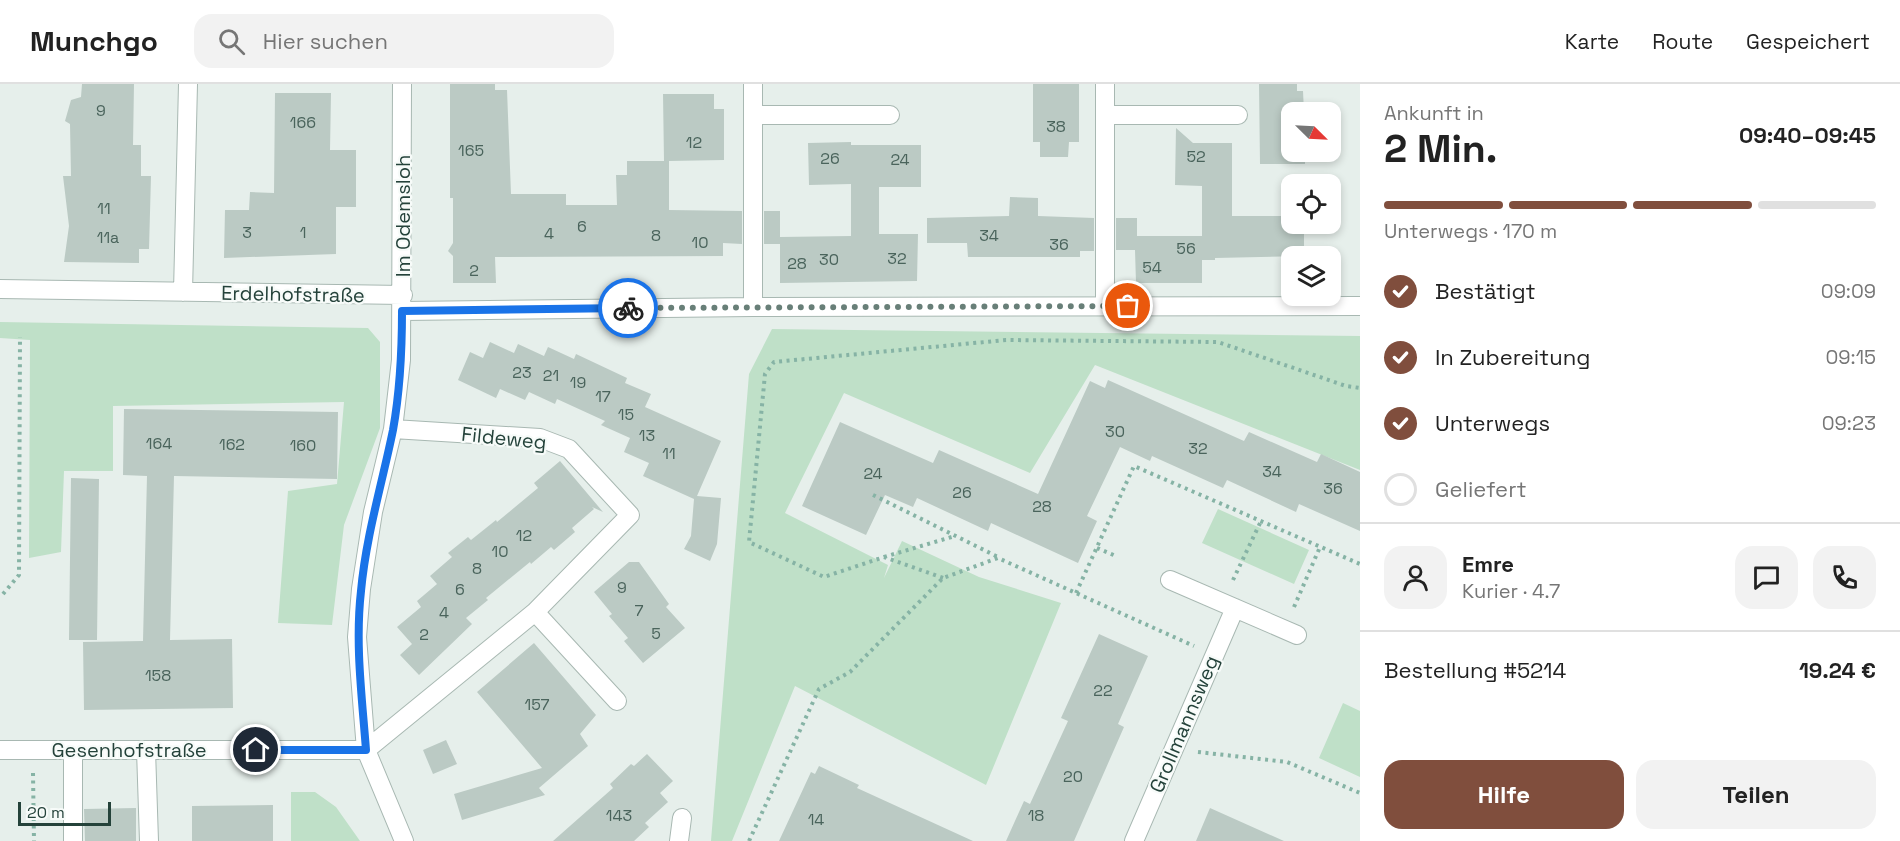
<!DOCTYPE html>
<html lang="de">
<meta charset="utf-8">
<style>
:root{--surface:#fff;--page:#f2f2f2;--text:#222;--muted:#767676;--line:#e0e0e0;--accent:#804e3d}
body{margin:0;font-family:"Space Grotesk",sans-serif;background:var(--page);color:var(--text);height:100vh;display:flex;flex-direction:column;font-size:22px;white-space:nowrap}
*{box-sizing:border-box;margin:0}
p{font-size:20px;color:var(--muted)}
.icon{flex:none;width:33px;height:33px;fill:none;stroke:currentColor;stroke-width:2;stroke-linecap:round;stroke-linejoin:round}
.map{position:relative;flex:1;overflow:hidden}
.details{display:flex;flex-direction:column;background:var(--surface);width:540px}
.details>*{flex:none}
.needle{width:39px;rotate:114deg}
.buttons{position:absolute;left:1281px;top:18px;display:grid;gap:12px}
.buttons a{display:grid;place-items:center;width:60px;height:60px;border-radius:12px;background:var(--surface);box-shadow:0 3px 9px #0003;font-size:30px}
.scale{position:absolute;left:18px;bottom:15px;width:93px;box-sizing:border-box;padding-left:6px;border:3px solid #24423a;border-top:0;font-size:16px;line-height:21px;white-space:nowrap;color:#24423a;-webkit-text-stroke:4px #f7fbf9;paint-order:stroke}
.pin{position:absolute;display:grid;place-items:center;width:51px;height:51px;color:#fff;margin:-26px;border:3px solid #fff;border-radius:50%;box-shadow:0 2px 6px #0007}
.courier{position:absolute;display:grid;place-items:center;width:60px;height:60px;margin:-30px;border:4px solid #1a73e8;border-radius:50%;background:#fff;color:#222;box-shadow:0 2px 8px #0007}
.overview em{font-style:normal;font-weight:700}
.overview div{display:flex;flex-direction:column-reverse}
.overview{display:flex;align-items:center;justify-content:space-between;height:102px;padding:0 24px}
h1{font-size:39px;font-weight:700;line-height:45px}
.bar{display:grid;grid-template-columns:repeat(4,1fr);gap:9px 6px;align-content:center;height:72px;padding:0 24px}
.bar i{height:8px;border-radius:4px;background:var(--line)}
.bar .selected{background:var(--accent)}
.bar p{grid-column:span 4}
.line{display:flex;align-items:center;gap:15px;padding:0 24px;border-top:2px solid var(--line)}
.line div{flex:1}
.round{display:grid;place-items:center;flex:none;width:63px;height:63px;border-radius:18px;background:var(--page)}
ol{padding:0 24px;list-style:none}
li{display:flex;align-items:center;gap:18px;height:66px}
li p{margin-inline-start:auto}
li .icon{padding:6px;border-radius:50%;background:var(--accent);color:#fff;stroke-width:4}
li:last-child{color:var(--muted)}
li i{width:33px;height:33px;border:3px solid var(--line);border-radius:50%}
.primary-button{display:flex;gap:12px;margin-top:auto;padding:12px 24px}
.primary-button a{flex:1;height:69px;border-radius:18px;background:var(--accent);color:#fff;font-size:24px;font-weight:700;line-height:69px;text-align:center}
.primary-button a+a{background:var(--page);color:var(--text)}
header{display:flex;align-items:center;gap:36px;box-sizing:border-box;height:84px;padding:0 30px;background:var(--surface);border-bottom:2px solid var(--line)}
header strong{font-size:28px}
nav{display:flex;gap:33px;margin-inline-start:auto;font-size:21px}
.search{width:420px;height:54px;background:var(--page);display:flex;align-items:center;gap:15px;box-sizing:border-box;padding:0 21px;border-radius:18px;color:var(--muted);font-size:22px}
main{display:flex;flex:1;min-height:0}
.map>svg:first-child{display:block}
.green{fill:#bfe0c8}
.building{fill:#bbcac4}
.lines{fill:none;stroke-linecap:round;stroke-linejoin:round}
.service-casing{stroke:#a8b8b2;stroke-width:20}
.minor-casing{stroke:#a8b8b2;stroke-width:20}
.path{stroke:#86b3a5;stroke-width:4;stroke-dasharray:3 4.5;stroke-linecap:butt}
.service{stroke:#fff;stroke-width:18}
.minor{stroke:#fff;stroke-width:18}
.done{stroke:#687f78;stroke-width:6;stroke-dasharray:0 10.8}
.route{stroke:#1a73e8;stroke-width:8}
.labels{text-anchor:middle;stroke-width:4.5;stroke-linejoin:round;paint-order:stroke}
.number-label{font-size:16px;fill:#4a645c}
.street-label{font-size:20px;fill:#24423a;stroke:#f7fbf9}
</style>
<header>
<strong>Munchgo</strong>
<div class="search"><svg class="icon" aria-label="search" viewBox="0 0 24 24"><circle cx="10" cy="10" r="6"/><path d="M15 15l6 6"/></svg>Hier suchen</div>
<nav><a>Karte</a><a>Route</a><a>Gespeichert</a></nav>
</header>
<main>
<div class="map">
<svg width="1360" height="757" viewBox="0 0 1360 757">
<rect width="100%" height="100%" fill="#e6efeb"/>
<path class="green" d="M0,238L368,244L380,258V344L344,441L332,541L278,539L288,407L337,400L344,318L113,322V387H64L61,468L29,474L30,256L0,254Z
M772,245L1360,252V386L1095,281L1030,389L844,309L785,429L888,481L884,494L902,457L979,493L1061,519L986,701L795,602L732,757H711L749,290Z
M1218,425L1309,466L1294,500L1202,459Z
M1343,619L1360,627V693L1319,674Z
M291,708H315L336,723L360,757H291Z"/>
<path class="building" d="M82,0H134L133,61H141V92H151L149,165H139V179L64,178L69,142L63,92H71L70,40L65,37L71,16L81,13Z
M450,0H495V6H507L511,110H566V121H617L616,91H627V77H664L663,10H714V25H724V76L669,77V126L742,127V160L723,159V172L495,173L496,199H453V172L448,167L453,159V114H450Z
M1033,0H1079V58H1069L1068,73H1040V58H1033Z
M1259,0H1297V7H1303L1304,28H1292V68H1305V80H1260Z
M275,9H331L330,66H356V123H336V170L224,174L225,126H249L250,108L274,109Z
M1176,44L1193,59H1232V132H1292V140H1304V172L1215,174V176H1202V199H1136L1135,166H1116V134H1137V152H1202V102L1175,101Z
M851,58V61H921V103H879V150H918L917,197L780,199V153L851,152V100L809,101L808,59Z
M1010,113L1038,114V132L1094,134V167H1080V173H968L967,159H927V134L1009,132Z
M764,127H780V160H764Z
M490,258L514,269L518,260L544,272L548,263L574,275L576,270L627,294L625,299L651,310L645,323L721,357L697,412L721,414L717,460L710,477L684,465L691,452L694,415L643,392L649,379L624,368L630,354L601,341L605,337L557,315L555,320L529,308L525,316L500,305L496,314L458,296L470,268L483,274Z
M1108,296L1244,357L1249,348L1317,378L1321,370L1360,388V447L1299,420L1296,428L1227,396L1223,404L1152,372L1150,377L1120,363L1087,432L1097,437L1078,479L991,439L988,447L917,414L913,423L885,411L866,451L802,422L840,338L933,379L939,366L1038,410L1090,297L1105,304Z
M124,325L338,328L337,395L174,392L170,556L232,555L233,624L84,626L83,558L143,557L147,392L123,391Z
M560,377L603,428L592,423L594,425L572,444L575,448L554,466L551,463L531,480L530,478L486,514L488,516L466,534L472,540L419,591L400,571L412,560L397,543L421,523L417,517L437,500L430,492L452,473L448,469L468,453L471,456L496,436L497,438L538,404L534,399Z
M71,394L99,395L97,556H69Z
M629,478H639L669,520L666,523L685,544L643,579L624,557L628,554L609,532L612,530L594,508Z
M1099,550L1148,572L1118,640L1124,643L1074,757H1006L1024,717L1030,720L1068,637L1061,634Z
M534,559L596,631L580,650L588,662L539,704L545,711L462,736L454,710L542,684L477,608Z
M446,656L457,680L433,690L423,666Z
M647,670L673,697L660,709L668,718L645,739L649,743L634,757H553L613,704L610,700L631,680L634,682Z
M819,682L859,701L857,704L973,757H779L811,688L815,690Z
M273,721V757H192V722Z
M136,724V757H85L84,725Z
M1210,724L1284,757H1196Z"/>
<g class="lines">
<defs>
<path id="service" d="M73,666V757
M146,666L149,757"/>
<path id="minor" d="M402,0L401,276L393,345L373,428L361,505L357,553L366,666L404,757
M753,0V223
M753,31H890
M1105,31H1238
M0,205L403,211
M183,208L188,0
M1105,222V0
M403,227L753,223L1360,222
M1170,496L1297,551
M535,528L617,617
M0,666H366L535,528L630,431L569,365L540,354L393,345
M679,757L682,734
M1134,757L1235,524"/>
</defs>
<use href="#service" class="service-casing"/>
<use href="#minor" class="minor-casing"/>
<path class="path" d="M873,411L998,473
M1097,464L1116,472
M884,473L955,452
M943,494L884,473L824,493L749,458L765,290L774,278L1006,256L1218,258L1346,302L1360,304
M1233,496L1261,437
M1076,509L1134,382L1360,480
M3,510L19,491L20,253
M1294,523L1320,463
M1198,668L1287,678L1360,709
M33,689L34,757
M749,757L819,605L850,588L943,494L998,474L1194,562"/>
<use href="#service" class="service"/>
<use href="#minor" class="minor"/>
</g>
<g class="lines">
<path class="done" d="M628,224L1128,222"/>
<path class="route" d="M256,666H366C362,613 355,560 361,507C366,452 382,400 393,346C400,307 402,267 402,227L628,224"/>
</g>
<g class="labels">
<g class="number-label">
<text x="101" y="32">9</text>
<text x="303" y="44">166</text>
<text x="1056" y="48">38</text>
<text x="694" y="64">12</text>
<text x="471" y="72">165</text>
<text x="1196" y="78">52</text>
<text x="830" y="80">26</text>
<text x="900" y="81">24</text>
<text x="104" y="130">11</text>
<text x="582" y="148">6</text>
<text x="247" y="154">3</text>
<text x="303" y="154">1</text>
<text x="549" y="155">4</text>
<text x="656" y="157">8</text>
<text x="989" y="157">34</text>
<text x="108" y="159">11a</text>
<text x="700" y="164">10</text>
<text x="1059" y="166">36</text>
<text x="1186" y="170">56</text>
<text x="897" y="180">32</text>
<text x="829" y="181">30</text>
<text x="797" y="185">28</text>
<text x="1152" y="189">54</text>
<text x="474" y="192">2</text>
<text x="522" y="294">23</text>
<text x="551" y="297">21</text>
<text x="578" y="304">19</text>
<text x="603" y="318">17</text>
<text x="626" y="336">15</text>
<text x="1115" y="353">30</text>
<text x="647" y="357">13</text>
<text x="159" y="365">164</text>
<text x="232" y="366">162</text>
<text x="303" y="367">160</text>
<text x="1198" y="370">32</text>
<text x="669" y="375">11</text>
<text x="1272" y="393">34</text>
<text x="873" y="395">24</text>
<text x="1333" y="410">36</text>
<text x="962" y="414">26</text>
<text x="1042" y="428">28</text>
<text x="524" y="457">12</text>
<text x="500" y="473">10</text>
<text x="477" y="490">8</text>
<text x="622" y="509">9</text>
<text x="460" y="511">6</text>
<text x="639" y="532">7</text>
<text x="444" y="534">4</text>
<text x="656" y="555">5</text>
<text x="424" y="556">2</text>
<text x="158" y="597">158</text>
<text x="1103" y="612">22</text>
<text x="537" y="626">157</text>
<text x="1073" y="698">20</text>
<text x="619" y="737">143</text>
<text x="1036" y="737">18</text>
<text x="816" y="741">14</text>
</g>
<g class="street-label">
<text transform="translate(403 132) rotate(-90)" y="7">Im Odemsloh</text>
<text transform="translate(293 210) rotate(1)" y="7">Erdelhofstraße</text>
<text transform="translate(504 354) rotate(6)" y="7">Fildeweg</text>
<text transform="translate(1184 640) rotate(-67)" y="7">Grollmannsweg</text>
<text x="129" y="673">Gesenhofstraße</text>
</g>
</g>
</svg>
<div class="buttons">
<a><svg class="needle" viewBox="-14 -14 28 28"><path d="M0-13l5 13h-10z" fill="#e53935"/><path d="M0 13l5-13h-10z" fill="#767676"/></svg></a>
<a><svg class="icon" aria-label="locate" viewBox="0 0 24 24"><circle cx="12" cy="12" r="6"/><path d="M12 2v4M12 18v4M2 12h4M18 12h4"/></svg></a>
<a><svg class="icon" aria-label="layers" viewBox="0 0 24 24"><path d="M12 4l9 5-9 5-9-5zM3 14l9 5 9-5"/></svg></a>
</div>
<div class="scale">20 m</div>
<div class="pin" style="left:1128px;top:222px;background:#ea580c"><svg class="icon" aria-label="bag" viewBox="0 0 24 24"><path d="M5 8h14l-1 12H6zM9 8a3 3 0 0 1 6 0"/></svg></div>
<div class="pin" style="left:256px;top:666px;background:#1f2937"><svg class="icon" aria-label="home" viewBox="0 0 24 24"><path d="M3 11l9-7 9 7M6 9v11h12V9"/></svg></div>
<div class="courier" style="left:628px;top:224px"><svg class="icon" aria-label="bike" viewBox="0 0 24 24"><circle cx="6" cy="16" r="4"/><circle cx="18" cy="16" r="4"/><path d="M6 16l4-8h5l3 8M10 8l3 8H6M13 5h3"/></svg></div>
</div>
<section class="details">
<div class="overview"><div><h1>2 Min.</h1><p>Ankunft in</p></div><em>09:40–09:45</em></div>
<div class="bar"><i class="selected"></i><i class="selected"></i><i class="selected"></i><i></i><p>Unterwegs · 170 m</p></div>
<ol>
<li><svg class="icon" aria-label="check" viewBox="0 0 24 24"><path d="M5 12l5 5 9-10"/></svg>Bestätigt<p>09:09</p></li>
<li><svg class="icon" aria-label="check" viewBox="0 0 24 24"><path d="M5 12l5 5 9-10"/></svg>In Zubereitung<p>09:15</p></li>
<li><svg class="icon" aria-label="check" viewBox="0 0 24 24"><path d="M5 12l5 5 9-10"/></svg>Unterwegs<p>09:23</p></li>
<li><i></i>Geliefert</li>
</ol>
<div class="line" style="height:108px"><a class="round"><svg class="icon" aria-label="person" viewBox="0 0 24 24"><circle cx="12" cy="8" r="4"/><path d="M4 21q1-7 8-7t8 7"/></svg></a><div><b>Emre</b><p>Kurier · 4.7</p></div><a class="round"><svg class="icon" aria-label="chat" viewBox="0 0 24 24"><path d="M4 5h16v11H9l-5 4z"/></svg></a><a class="round"><svg class="icon" aria-label="phone" viewBox="0 0 24 24"><path d="M5 4h4l2 5-3 2q2 4 5 5l2-3 5 2v4C11 20 4 13 5 4z"/></svg></a></div>
<div class="line" style="height:78px"><div>Bestellung #5214</div><b>19.24 €</b></div>
<div class="primary-button"><a>Hilfe</a><a>Teilen</a></div>
</section>
</main>
